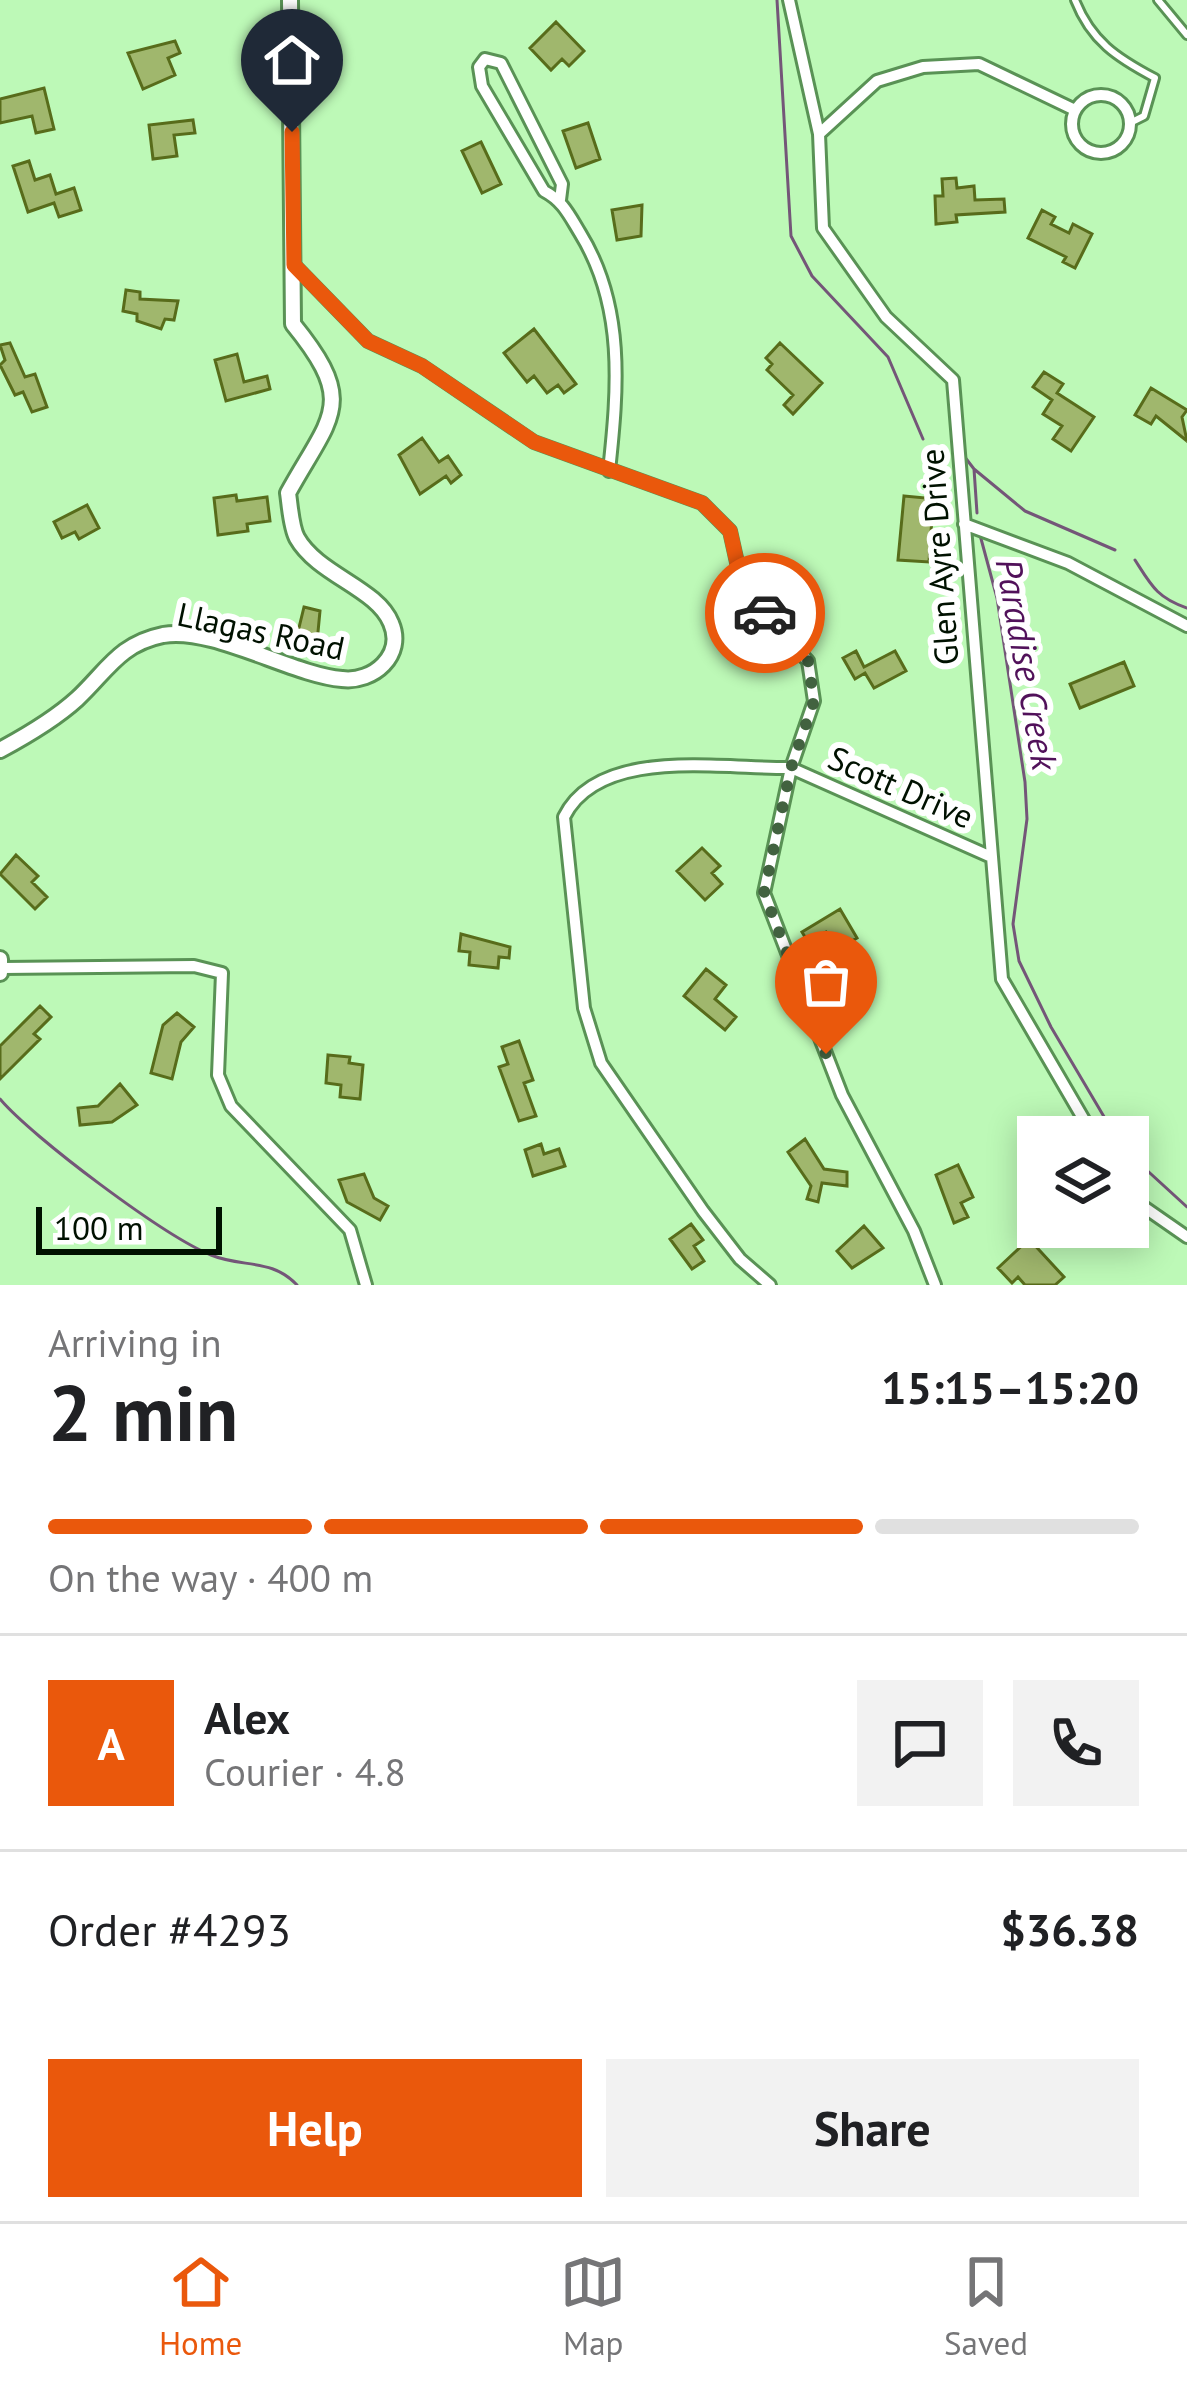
<!DOCTYPE html>
<meta charset="utf-8">
<style>
:root{--surface:#fff;--page:#f2f2f2;--text:#202124;--muted:#757577;--line:#e0e0e0;--accent:#ea580c}
body{margin:0;font-family:"PT Sans",sans-serif;background:var(--page);color:var(--text);height:100vh;display:flex;flex-direction:column;font-size:45px;white-space:nowrap}
*{box-sizing:border-box;margin:0}
p{font-size:39px;color:var(--muted)}
.icon{flex:none;width:66px;height:66px;fill:none;stroke:currentColor;stroke-width:2;stroke-linecap:round;stroke-linejoin:round}
.map{position:relative;height:1285px;overflow:hidden}
.side{display:flex;flex-direction:column;background:var(--surface);flex:1}
.side>*{flex:none}
.tools{position:absolute;left:1017px;top:1116px;display:grid;gap:24px}
.tools a{display:grid;place-items:center;width:132px;height:132px;border-radius:0px;background:var(--surface);box-shadow:0 6px 30px #0003;font-size:60px}
.scale{position:absolute;left:36px;bottom:30px;width:186px;box-sizing:border-box;padding-left:12px;border:6px solid #010;border-top:0;font-size:33px;line-height:42px;white-space:nowrap;color:#010;-webkit-text-stroke:9px #fff;paint-order:stroke}
.pin{position:absolute;display:grid;place-items:center;width:102px;height:102px;color:#fff;margin:-123px -51px;border-radius:50% 50% 50% 0;rotate:-45deg;box-shadow:0 0 12px #0007}
.pin .icon{rotate:45deg}
.courier{position:absolute;display:grid;place-items:center;width:120px;height:120px;margin:-60px;border:9px solid #ea580c;border-radius:50%;background:#fff;color:#222;box-shadow:0 3px 15px #0007}
.headline em{font-style:normal;font-weight:800}
.headline div{display:flex;flex-direction:column-reverse}
.headline{display:flex;align-items:center;justify-content:space-between;height:204px;padding:0 48px}
h1{font-size:78px;font-weight:800;line-height:90px}
.bar{display:grid;grid-template-columns:repeat(4,1fr);gap:18px 12px;align-content:center;height:144px;padding:0 48px}
.bar i{height:15px;border-radius:9px;background:var(--line)}
.bar .current{background:var(--accent)}
.bar p{grid-column:span 4}
.line{display:flex;align-items:center;gap:30px;padding:0 48px;border-top:3px solid var(--line)}
.line div{flex:1}
.round{display:grid;place-items:center;flex:none;width:126px;height:126px;border-radius:0px;background:var(--page)}
.button{display:flex;gap:24px;margin-top:auto;padding:24px 48px}
.button a{flex:1;height:138px;border-radius:0px;background:var(--accent);color:#fff;font-size:48px;font-weight:800;line-height:138px;text-align:center}
.button a+a{background:var(--page);color:var(--text)}
.menu{display:flex;justify-content:space-around;align-items:center;height:168px;border-top:3px solid var(--line);background:var(--surface);font-size:33px;color:var(--muted)}
.menu a{display:grid;justify-items:center;gap:6px}
.menu .current{color:var(--accent)}
.map>svg:first-child{display:block}
.lines{fill:none;stroke-linecap:round;stroke-linejoin:round}
.stream{stroke:#745678;stroke-width:3}
.building{fill:#a0b76d;stroke:#586c1b;stroke-width:3}
.service-casing{stroke:#599255;stroke-width:12}
.minor-casing{stroke:#599255;stroke-width:16}
.tertiary-casing{stroke:#599255;stroke-width:20}
.service{stroke:#fff;stroke-width:6}
.minor{stroke:#fff;stroke-width:10}
.tertiary{stroke:#fff;stroke-width:14}
.done{stroke:#426240;stroke-width:12;stroke-dasharray:0 21.6}
.route{stroke:#ea580c;stroke-width:15}
.labels{text-anchor:middle;stroke-width:12;stroke-linejoin:round;paint-order:stroke}
.street-label{font-size:33px;fill:#010;stroke:#fff}
.water-label{font-size:36px;font-style:italic;fill:#51115a;stroke:#fff}
</style>
<div class="map">
<svg width="1187" height="1285" viewBox="0 0 1187 1285">
<rect width="100%" height="100%" fill="#bdf9b7"/>
<g class="lines">
<path class="stream" d="M777,0L791,236L812,276L888,357L923,439
M964,456L974,469L977,513
M974,469L1025,511L1115,550
M980,535L997,598L1025,782L1027,819L1013,924L1019,961L1051,1027L1116,1137
M1135,560C1151,585 1157,598 1187,608
M0,1099C32,1137 164,1236 211,1255C242,1268 272,1258 297,1285
M1128,1153L1187,1207"/>
</g>
<path class="building" d="M556,22L584,51L569,66L562,59L551,70L530,48Z
M175,41L180,53L168,58L175,75L143,89L128,53Z
M44,88L54,129L36,133L32,116L0,123V99Z
M193,120L195,133L174,135L177,156L153,159L149,125Z
M588,123L600,159L576,168L563,131Z
M481,142L501,184L482,193L462,151Z
M29,161L35,180L50,175L56,194L74,188L81,210L59,217L54,203L28,212L13,166Z
M956,178L957,188L974,186L975,200L1004,199L1005,212L956,215L957,222L936,224L935,196H943L942,179Z
M642,205L641,236L617,240L612,210Z
M1042,210L1055,217L1051,224L1069,233L1073,224L1092,234L1075,268L1063,262L1066,257L1028,238Z
M126,290L140,292V299L178,301L174,320L165,319L161,329L137,321V314L123,311Z
M534,329L576,384L564,393L558,385L547,393L534,376L527,382L504,353Z
M10,343L25,377L35,374L47,407L32,412L23,392L15,395L0,365L5,360L0,345Z
M780,343L822,383L793,414L784,405L793,395L767,370L772,364L766,358Z
M237,354L244,382L267,376L270,389L226,401L215,360Z
M1044,372L1063,384L1057,393L1094,417L1071,451L1053,439L1062,426L1043,414L1052,400L1033,387Z
M1151,388L1187,410L1182,417L1187,441L1156,416L1151,424L1135,415Z
M422,438L439,462L448,456L461,475L451,483L446,476L420,494L399,455Z
M236,495L237,501L267,497L270,521L247,524L248,531L218,535L214,498Z
M904,496L926,498L924,516L932,517L929,562L898,560Z
M87,505L99,528L79,539L75,532L62,538L54,522Z
M304,607L320,611L316,653L294,648Z
M856,651L864,667L895,651L906,671L874,688L865,673L855,679L843,658Z
M1124,662L1134,686L1080,708L1070,684Z
M702,848L720,866L712,873L722,884L705,900L677,871Z
M16,855L38,876L32,882L47,897L35,909L0,874Z
M840,909L857,938L837,950L826,932L808,942L802,932Z
M461,934L510,947L509,958L499,957L498,968L469,965L470,952L459,951Z
M706,969L726,985L715,999L736,1017L725,1030L684,996Z
M40,1006L51,1017L34,1034L40,1039L0,1079V1046Z
M177,1013L194,1027L181,1042L172,1079L151,1073L163,1025Z
M519,1041L533,1080L524,1083L536,1116L519,1121L499,1067L508,1064L502,1047Z
M328,1055L350,1057L349,1063L363,1065L360,1099L340,1097L341,1085L326,1083Z
M120,1084L137,1105L112,1122L80,1125L78,1108L98,1106Z
M805,1139L824,1169L847,1172V1186L822,1183L818,1202L807,1199L811,1186L788,1152Z
M541,1144L544,1154L559,1149L565,1166L533,1176L525,1150Z
M958,1165L973,1197L961,1203L968,1217L954,1223L936,1175Z
M364,1174L374,1198L388,1206L380,1220L347,1202L339,1180Z
M691,1224L703,1240L694,1246L704,1261L692,1269L670,1239Z
M864,1226L883,1248L852,1268L837,1251Z
M1029,1239L1064,1277L1055,1285H1025L1018,1277L1012,1283L998,1268Z"/>
<g class="lines">
<defs>
<path id="service" d="M1075,0C1091,41 1117,58 1155,78L1144,116L1130,123
M1158,0L1187,35"/>
<path id="minor" d="M789,0L819,134L823,228L886,317L953,380L1002,979L1094,1137
M1072 124a29 29 0 1 1 58 0a29 29 0 1 1-58 0Z
M819,134L877,81L923,67L979,64L1075,110
M560,200L562,184L501,63L485,59L479,67L482,86L544,191C563,201 569,215 580,233C625,306 618,388 609,471
M294,265L368,341L422,366L534,442L702,503L730,531L744,594L808,661L814,701L791,768L989,856
M964,524L1068,563L1187,626
M3,968L194,966L222,973L218,1075L231,1106L350,1230L366,1285
M1128,1196L1187,1237
M770,1285L740,1259L703,1211L601,1063L584,1008L564,817C599,746 722,769 791,768L764,893L842,1095L914,1231L935,1285"/>
<path id="tertiary" d="M0,750C26,736 55,719 77,699C107,671 119,644 163,635C213,626 292,675 342,679C373,683 405,655 391,623C377,588 318,575 297,538C291,527 290,506 288,493C331,415 358,404 293,324L290,0
M0,959V973"/>
</defs>
<use href="#service" class="service-casing"/>
<use href="#minor" class="minor-casing"/>
<use href="#tertiary" class="tertiary-casing"/>
<use href="#service" class="service"/>
<use href="#minor" class="minor"/>
<use href="#tertiary" class="tertiary"/>
</g>
<g class="lines">
<path class="done" d="M765,613L808,661L814,701L791,768L764,893L826,1054"/>
<path class="route" d="M292,132L294,265L368,341L422,366L534,442L702,503L730,531L744,594L765,613"/>
</g>
<g class="labels">
<g class="street-label">
<text transform="translate(939 557) rotate(-94)" y="12">Glen Ayre Drive</text>
<text transform="translate(261 631) rotate(12)" y="12">Llagas Road</text>
<text transform="translate(901 787) rotate(24)" y="12">Scott Drive</text>
</g>
<g class="water-label">
<text transform="translate(1027 664) rotate(80)" y="13">Paradise Creek</text>
</g>
</g>
</svg>
<div class="tools">
<a><svg class="icon" aria-label="layers" viewBox="0 0 24 24"><path d="M12 4l9 5-9 5-9-5zM3 14l9 5 9-5"/></svg></a>
</div>
<div class="scale">100 m</div>
<div class="pin" style="left:826px;top:1054px;background:#ea580c"><svg class="icon" aria-label="bag" viewBox="0 0 24 24"><path d="M5 8h14l-1 12H6zM9 8a3 3 0 0 1 6 0"/></svg></div>
<div class="pin" style="left:292px;top:132px;background:#1f2937"><svg class="icon" aria-label="home" viewBox="0 0 24 24"><path d="M3 11l9-7 9 7M6 9v11h12V9"/></svg></div>
<div class="courier" style="left:765px;top:613px"><svg class="icon" aria-label="car" viewBox="0 0 24 24"><path d="M5 17H2v-5l4-1 3-4h7l3 4 3 1v5h-3M9 17h6M6 11h13"/><circle cx="7" cy="17" r="2"/><circle cx="17" cy="17" r="2"/></svg></div>
</div>
<section class="side">
<div class="headline"><div><h1>2 min</h1><p>Arriving in</p></div><em>15:15–15:20</em></div>
<div class="bar"><i class="current"></i><i class="current"></i><i class="current"></i><i></i><p>On the way · 400 m</p></div>
<div class="line" style="height:216px"><b class="round" style="background:var(--accent);color:#fff">A</b><div><b>Alex</b><p>Courier · 4.8</p></div><a class="round"><svg class="icon" aria-label="chat" viewBox="0 0 24 24"><path d="M4 5h16v11H9l-5 4z"/></svg></a><a class="round"><svg class="icon" aria-label="phone" viewBox="0 0 24 24"><path d="M5 4h4l2 5-3 2q2 4 5 5l2-3 5 2v4C11 20 4 13 5 4z"/></svg></a></div>
<div class="line" style="height:156px"><div>Order #4293</div><b>$36.38</b></div>
<div class="button"><a>Help</a><a>Share</a></div>
</section>
<nav class="menu">
<a class="current"><svg class="icon" aria-label="home" viewBox="0 0 24 24"><path d="M3 11l9-7 9 7M6 9v11h12V9"/></svg>Home</a>
<a><svg class="icon" aria-label="map" viewBox="0 0 24 24"><path d="M3 6l6-2 6 2 6-2v14l-6 2-6-2-6 2zM9 4v14M15 6v14"/></svg>Map</a>
<a><svg class="icon" aria-label="saved" viewBox="0 0 24 24"><path d="M7 4h10v16l-5-4-5 4z"/></svg>Saved</a>
</nav>
